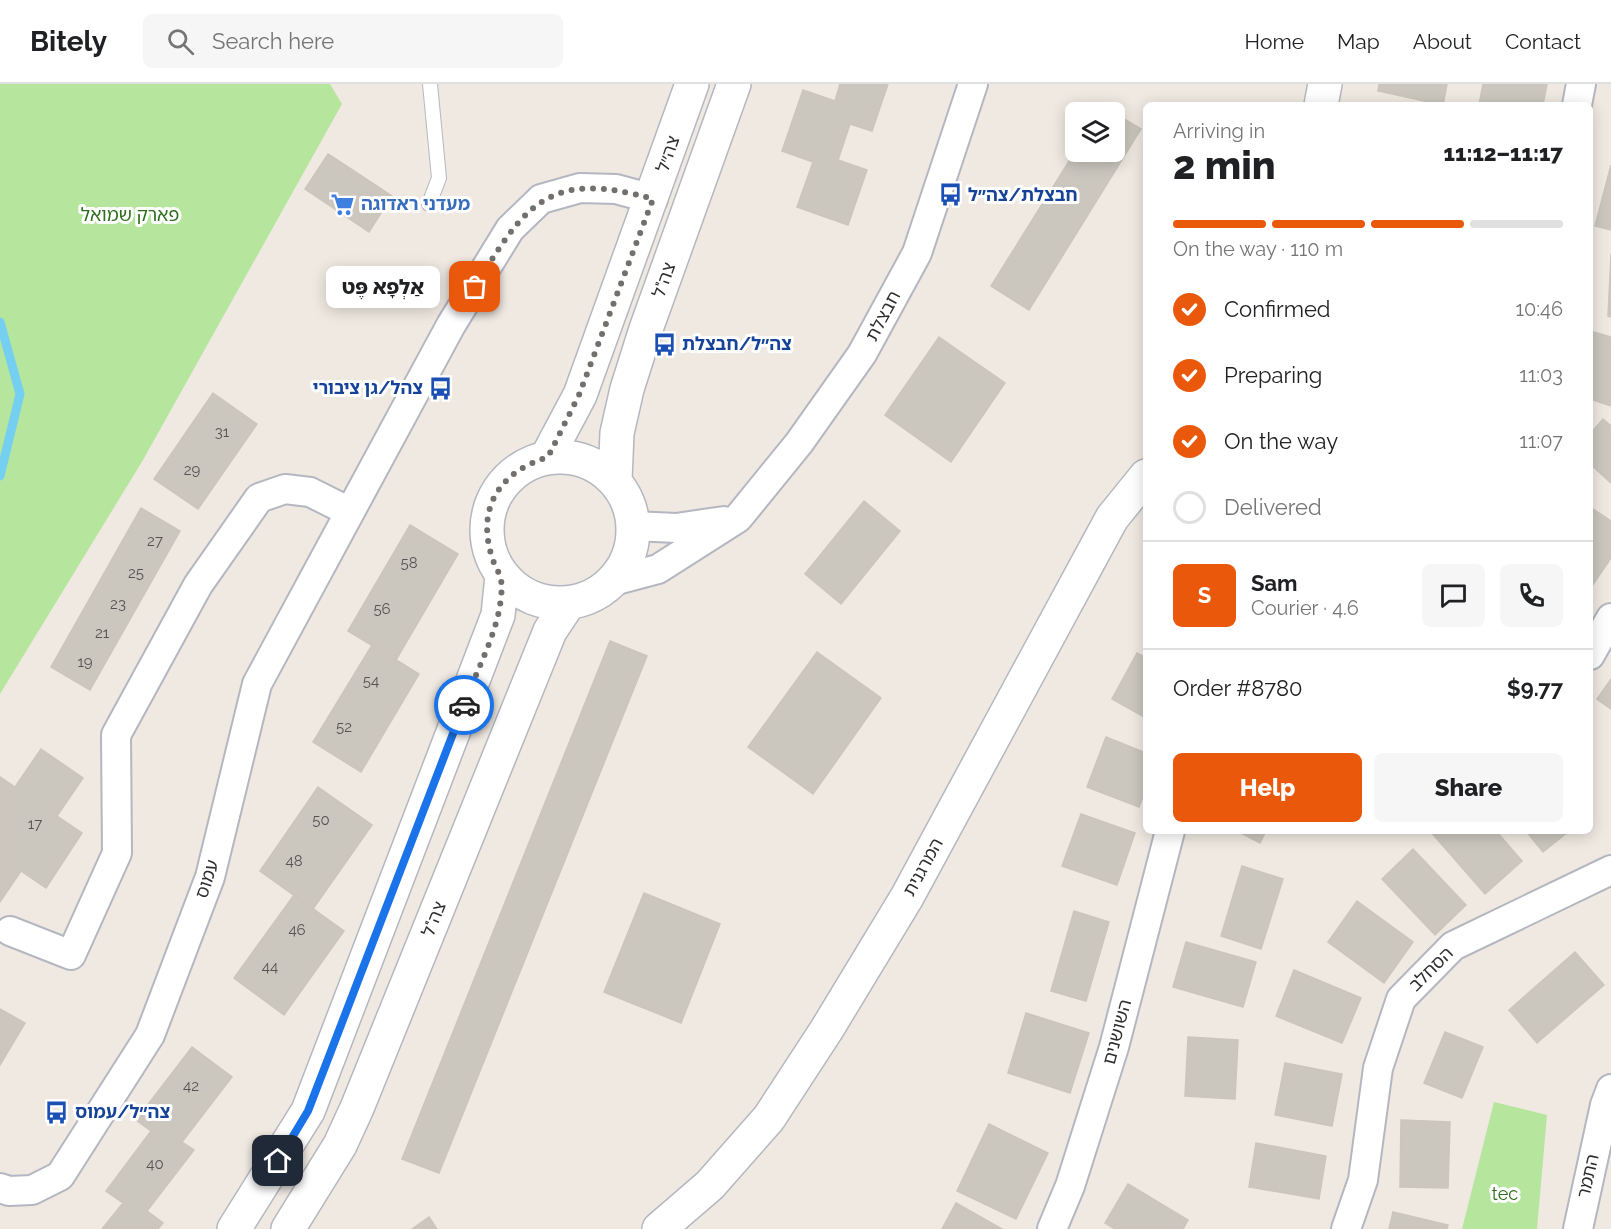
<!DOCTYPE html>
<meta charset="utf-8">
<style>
:root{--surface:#fff;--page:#f6f6f6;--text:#202124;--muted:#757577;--line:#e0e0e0;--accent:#ea580c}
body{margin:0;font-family:Raleway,"Noto Sans Hebrew",sans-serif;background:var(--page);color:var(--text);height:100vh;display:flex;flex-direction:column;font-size:22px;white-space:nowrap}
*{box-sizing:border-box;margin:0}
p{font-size:20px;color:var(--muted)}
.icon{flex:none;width:33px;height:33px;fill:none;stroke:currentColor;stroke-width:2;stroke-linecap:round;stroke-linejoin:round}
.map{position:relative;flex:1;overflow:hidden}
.side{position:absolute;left:1143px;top:18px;width:450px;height:732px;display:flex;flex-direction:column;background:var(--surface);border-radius:9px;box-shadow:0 3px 15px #0003}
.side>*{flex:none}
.fabs{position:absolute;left:1065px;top:18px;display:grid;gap:12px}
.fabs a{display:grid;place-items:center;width:60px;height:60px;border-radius:9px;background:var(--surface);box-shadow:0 3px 15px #0003;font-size:30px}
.pin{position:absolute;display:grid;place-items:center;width:51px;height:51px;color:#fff;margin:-26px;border-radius:12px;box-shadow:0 3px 9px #0006}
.courier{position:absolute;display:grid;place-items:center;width:60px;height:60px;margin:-30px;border:4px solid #1a73e8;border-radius:50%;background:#fff;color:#222;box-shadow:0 2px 8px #0007}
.bubble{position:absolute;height:42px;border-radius:9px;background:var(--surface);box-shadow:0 3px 15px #0003;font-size:20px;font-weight:800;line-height:42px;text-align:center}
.headline em{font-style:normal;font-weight:800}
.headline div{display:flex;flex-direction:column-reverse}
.headline{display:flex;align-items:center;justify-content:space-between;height:102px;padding:0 30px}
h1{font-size:39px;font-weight:800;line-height:45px}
.bar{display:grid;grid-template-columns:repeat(4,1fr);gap:9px 6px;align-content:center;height:72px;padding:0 30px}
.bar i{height:8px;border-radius:4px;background:var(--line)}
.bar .current{background:var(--accent)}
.bar p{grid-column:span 4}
.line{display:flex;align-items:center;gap:15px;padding:0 30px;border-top:2px solid var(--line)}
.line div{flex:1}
.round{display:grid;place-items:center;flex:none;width:63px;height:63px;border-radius:9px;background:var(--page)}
ol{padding:0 30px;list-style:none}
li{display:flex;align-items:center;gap:18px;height:66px}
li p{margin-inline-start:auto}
li .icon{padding:6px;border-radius:50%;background:var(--accent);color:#fff;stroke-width:4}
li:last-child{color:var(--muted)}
li i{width:33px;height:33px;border:3px solid var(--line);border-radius:50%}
.action{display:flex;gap:12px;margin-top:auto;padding:12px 30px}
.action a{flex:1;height:69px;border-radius:9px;background:var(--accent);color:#fff;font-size:24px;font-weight:800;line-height:69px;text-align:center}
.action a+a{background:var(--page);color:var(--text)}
header{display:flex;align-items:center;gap:36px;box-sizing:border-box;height:84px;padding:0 30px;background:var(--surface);border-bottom:2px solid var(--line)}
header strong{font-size:28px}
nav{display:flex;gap:33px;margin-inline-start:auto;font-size:21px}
.search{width:420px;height:54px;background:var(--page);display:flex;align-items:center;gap:15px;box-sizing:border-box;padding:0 21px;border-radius:9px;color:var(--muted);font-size:22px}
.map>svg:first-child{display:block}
.green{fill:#b6e59e}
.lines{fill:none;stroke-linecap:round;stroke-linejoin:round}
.stream{stroke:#75cff0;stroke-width:9}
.building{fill:#cbc7bf;stroke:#cbc5ba;stroke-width:1.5}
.lane-casing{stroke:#b4b7c1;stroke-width:16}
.street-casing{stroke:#b4b7c1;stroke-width:32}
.secondary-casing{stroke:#b4b7c1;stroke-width:36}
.lane{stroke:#fff;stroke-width:14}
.street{stroke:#fff;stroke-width:28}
.secondary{stroke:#fff;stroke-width:33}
.done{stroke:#726f6d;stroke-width:6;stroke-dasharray:0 10.8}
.route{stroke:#1a73e8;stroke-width:8}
.labels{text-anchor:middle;stroke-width:6;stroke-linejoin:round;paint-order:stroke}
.number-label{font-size:15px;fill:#555452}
.street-label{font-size:18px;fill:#2e2e2e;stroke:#fff}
.transit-label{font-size:18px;font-weight:bold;fill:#164399;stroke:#fff;text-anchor:start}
.shop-label{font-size:18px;font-weight:bold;fill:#366cbe;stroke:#fff;text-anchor:start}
.park-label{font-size:18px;fill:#2c6e1b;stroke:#fff}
</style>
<header>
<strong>Bitely</strong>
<div class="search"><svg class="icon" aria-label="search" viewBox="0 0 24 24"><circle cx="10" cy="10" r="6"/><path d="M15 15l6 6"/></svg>Search here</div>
<nav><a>Home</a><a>Map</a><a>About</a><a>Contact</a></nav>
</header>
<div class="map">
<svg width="1611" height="1145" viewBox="0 0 1611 1145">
<rect width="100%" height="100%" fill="#efe9e1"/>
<path class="green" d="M0,0H330L342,20L143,376L0,610Z
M1494,1018L1547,1031L1537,1145H1462Z"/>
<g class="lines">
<path class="stream" d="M0,238L20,310L0,392"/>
</g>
<path class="building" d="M840,0H888L872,47L850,40L838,76L867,86L848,141L797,123L813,78L782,67L803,6L835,17Z
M1379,0H1447L1443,21L1378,7Z
M1483,0H1547L1543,21H1479Z
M1114,29L1141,45L1029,226L991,202L1076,66L1114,68Z
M328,70L392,112L369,148L305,105Z
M1611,81V146L1595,142Z
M1611,170V233L1608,232Z
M1590,247L1611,253V322L1590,315Z
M939,253L1005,299L951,378L885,331Z
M213,309L257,340L198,425L154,395Z
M1603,335L1611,342V399L1590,380V350Z
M864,417L900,447L841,520L805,490Z
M141,424L180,447L90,606L51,583Z
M1593,425L1611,437V474L1590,505V430Z
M410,441L458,470L396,576L348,547Z
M610,557L647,572L439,1089L402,1075Z
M372,561L419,590L361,688L313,658Z
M817,568L881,614L813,710L748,663Z
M1137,569L1146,574V634L1112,615Z
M1611,595V625L1597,615Z
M1106,653L1146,669V704L1139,723L1087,703Z
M41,665L83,694L57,732L82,749L46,804L21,787L0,818V693L15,703Z
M318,703L372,741L313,825L260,787Z
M1081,730L1135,749L1117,801L1062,782Z
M1237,747H1266L1260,759Z
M1430,747H1496L1522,777L1485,810Z
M1526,747H1569L1543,768Z
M1413,765L1466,821L1435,851L1382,795Z
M1242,782L1283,795L1261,865L1221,852Z
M644,809L720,840L681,939L604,908Z
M294,811L344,847L284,931L234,894Z
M1357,817L1413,858L1384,899L1328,858Z
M1074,827L1109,838L1086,917L1051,907Z
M1186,858L1256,878L1243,923L1173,903Z
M1575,868L1604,901L1537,959L1509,926Z
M1294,886L1361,914L1342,959L1276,932Z
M0,925L25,939L0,981Z
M1026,929L1089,949L1070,1009L1008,989Z
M1445,948L1483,963L1462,1014L1424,999Z
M1188,953L1238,956L1235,1015L1185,1012Z
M192,963L232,993L182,1058L194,1066L147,1127L163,1139L158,1145H102L123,1119L106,1107L151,1047L136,1036Z
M1285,979L1342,990L1332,1042L1275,1031Z
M1401,1036L1450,1038L1448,1104L1400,1103Z
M989,1040L1048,1069L1016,1135L957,1107Z
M1256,1059L1326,1072L1319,1115L1249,1103Z
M1128,1100L1188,1136L1183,1145H1115L1105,1139Z
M956,1119L1002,1145H942Z
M1393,1128L1448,1141L1447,1145H1389Z
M429,1133L437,1145H412Z"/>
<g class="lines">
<defs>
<path id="lane" d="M429,120L439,94L430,0"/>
<path id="street" d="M1577,21L1581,0
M633,442L676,444L724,437
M613,497L658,485L738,434L799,359L862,270L917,169L973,0
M1590,571L1611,534
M10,847L71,871L117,769L116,651L198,501L259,414L285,405L310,408L350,428
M0,1104L9,1107L32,1106L60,1092L150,951L210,793L257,600L451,241L510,145L541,115L580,104L616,105L653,115
M1052,1145L1070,1102L1114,963L1170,747
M1346,1145L1363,1096L1378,984L1401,915L1453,862L1611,786
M1578,1145L1605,1021L1611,1005"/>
<path id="secondary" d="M1321,21L1325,0
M487 446a73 73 0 1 1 146 0a73 73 0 1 1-146 0Z
M547,373L580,311L692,0
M615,396L617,349L627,305L646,245L734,0
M234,1145L308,1027L498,531L502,492
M288,1145L340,1061L357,1024L550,547L568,520
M659,1145L710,1101L769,1034L827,945L907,813L1112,434L1146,392"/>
</defs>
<use href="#lane" class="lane-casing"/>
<use href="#street" class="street-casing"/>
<use href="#secondary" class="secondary-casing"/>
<use href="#lane" class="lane"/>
<use href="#street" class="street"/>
<use href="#secondary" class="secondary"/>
</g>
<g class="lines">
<path class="done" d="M464,621C476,587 498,549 501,513C504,489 496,489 491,470C477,421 502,387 548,373L579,311L653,115C549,85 525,120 475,203"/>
<path class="route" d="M278,1077L308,1027L464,621"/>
</g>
<defs>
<symbol id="bus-bare" viewBox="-9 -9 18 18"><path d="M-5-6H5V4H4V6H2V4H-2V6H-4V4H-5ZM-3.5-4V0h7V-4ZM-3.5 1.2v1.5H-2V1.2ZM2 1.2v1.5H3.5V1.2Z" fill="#1a4fb4" stroke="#fff" stroke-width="2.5" paint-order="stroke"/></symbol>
<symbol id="supermarket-bare" viewBox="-9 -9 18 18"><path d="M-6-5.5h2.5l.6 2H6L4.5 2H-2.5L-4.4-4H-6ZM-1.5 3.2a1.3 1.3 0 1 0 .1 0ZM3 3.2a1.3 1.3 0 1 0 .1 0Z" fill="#3f7fe0" stroke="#fff" stroke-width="2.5" paint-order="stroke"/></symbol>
</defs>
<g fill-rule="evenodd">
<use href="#bus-bare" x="934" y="94" width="33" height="33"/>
<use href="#supermarket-bare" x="326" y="104" width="33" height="33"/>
<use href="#bus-bare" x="648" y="244" width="33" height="33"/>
<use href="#bus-bare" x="424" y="288" width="33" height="33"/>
<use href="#bus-bare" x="40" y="1012" width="33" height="33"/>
</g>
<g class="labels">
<g class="number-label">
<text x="222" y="353">31</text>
<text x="192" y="391">29</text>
<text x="155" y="462">27</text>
<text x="409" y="484">58</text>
<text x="136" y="494">25</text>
<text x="118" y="525">23</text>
<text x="382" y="530">56</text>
<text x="102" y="554">21</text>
<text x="85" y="583">19</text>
<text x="371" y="602">54</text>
<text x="344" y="648">52</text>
<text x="321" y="741">50</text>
<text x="35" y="745">17</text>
<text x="294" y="782">48</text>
<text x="297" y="851">46</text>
<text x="270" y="888">44</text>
<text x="191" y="1007">42</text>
<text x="155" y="1085">40</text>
</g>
<g class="street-label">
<text transform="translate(668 70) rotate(-71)" y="6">צה״ל</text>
<text transform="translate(664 196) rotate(-70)" y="6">צה"ל</text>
<text transform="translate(883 232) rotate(-62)" y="6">חבצלת</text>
<text transform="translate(923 783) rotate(-61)" y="6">המרגנית</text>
<text transform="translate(207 795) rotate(-72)" y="6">עמוס</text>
<text transform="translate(434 835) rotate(-68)" y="6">צה"ל</text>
<text transform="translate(1431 885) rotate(-45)" y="6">הסחלב</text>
<text transform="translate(1117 948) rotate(-75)" y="6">השושנים</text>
<text transform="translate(1588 1092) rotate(-77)" y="6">התמר</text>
</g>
<g class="transit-label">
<text x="968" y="117">חבצלת/צה״ל</text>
<text x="682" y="266">צה״ל/חבצלת</text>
<text x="423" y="310" text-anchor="end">צהל/גן ציבורי</text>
<text x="75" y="1034">צה״ל/עמוס</text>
</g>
<g class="shop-label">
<text x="361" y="126">מעדני ראדוגה</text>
</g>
<g class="park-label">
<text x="130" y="137">פארק שמואל</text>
<text x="1505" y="1116">tec</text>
</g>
</g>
</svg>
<div class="fabs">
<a><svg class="icon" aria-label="layers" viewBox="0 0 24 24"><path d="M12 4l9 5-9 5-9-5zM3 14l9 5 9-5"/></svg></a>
</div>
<div class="pin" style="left:475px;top:203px;background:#ea580c"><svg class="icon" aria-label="bag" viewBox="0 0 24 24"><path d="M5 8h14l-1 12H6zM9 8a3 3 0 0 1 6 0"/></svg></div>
<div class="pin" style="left:278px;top:1077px;background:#1f2937"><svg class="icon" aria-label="home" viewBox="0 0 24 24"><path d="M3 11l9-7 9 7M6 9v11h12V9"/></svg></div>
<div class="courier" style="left:464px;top:621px"><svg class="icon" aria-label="car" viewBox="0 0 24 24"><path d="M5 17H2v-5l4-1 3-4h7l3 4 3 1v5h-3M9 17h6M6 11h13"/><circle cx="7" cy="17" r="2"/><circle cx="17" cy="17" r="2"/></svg></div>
<div class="bubble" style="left:326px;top:182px;width:114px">אַלְפָא פֶּט</div>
<section class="side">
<div class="headline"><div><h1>2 min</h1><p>Arriving in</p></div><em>11:12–11:17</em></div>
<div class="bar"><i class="current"></i><i class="current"></i><i class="current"></i><i></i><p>On the way · 110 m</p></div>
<ol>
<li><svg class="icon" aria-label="check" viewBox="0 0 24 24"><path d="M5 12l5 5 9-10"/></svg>Confirmed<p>10:46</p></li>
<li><svg class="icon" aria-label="check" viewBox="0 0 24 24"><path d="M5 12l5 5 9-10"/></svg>Preparing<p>11:03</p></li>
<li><svg class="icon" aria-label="check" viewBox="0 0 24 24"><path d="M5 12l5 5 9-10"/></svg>On the way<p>11:07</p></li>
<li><i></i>Delivered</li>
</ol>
<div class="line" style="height:108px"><b class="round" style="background:var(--accent);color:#fff">S</b><div><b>Sam</b><p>Courier · 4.6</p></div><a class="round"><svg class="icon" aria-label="chat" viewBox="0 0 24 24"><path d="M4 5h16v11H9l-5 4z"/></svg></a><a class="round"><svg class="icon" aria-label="phone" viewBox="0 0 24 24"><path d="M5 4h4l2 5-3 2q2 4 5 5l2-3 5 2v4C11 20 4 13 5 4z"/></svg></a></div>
<div class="line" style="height:78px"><div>Order #8780</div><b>$9.77</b></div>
<div class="action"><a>Help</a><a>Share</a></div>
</section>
</div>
